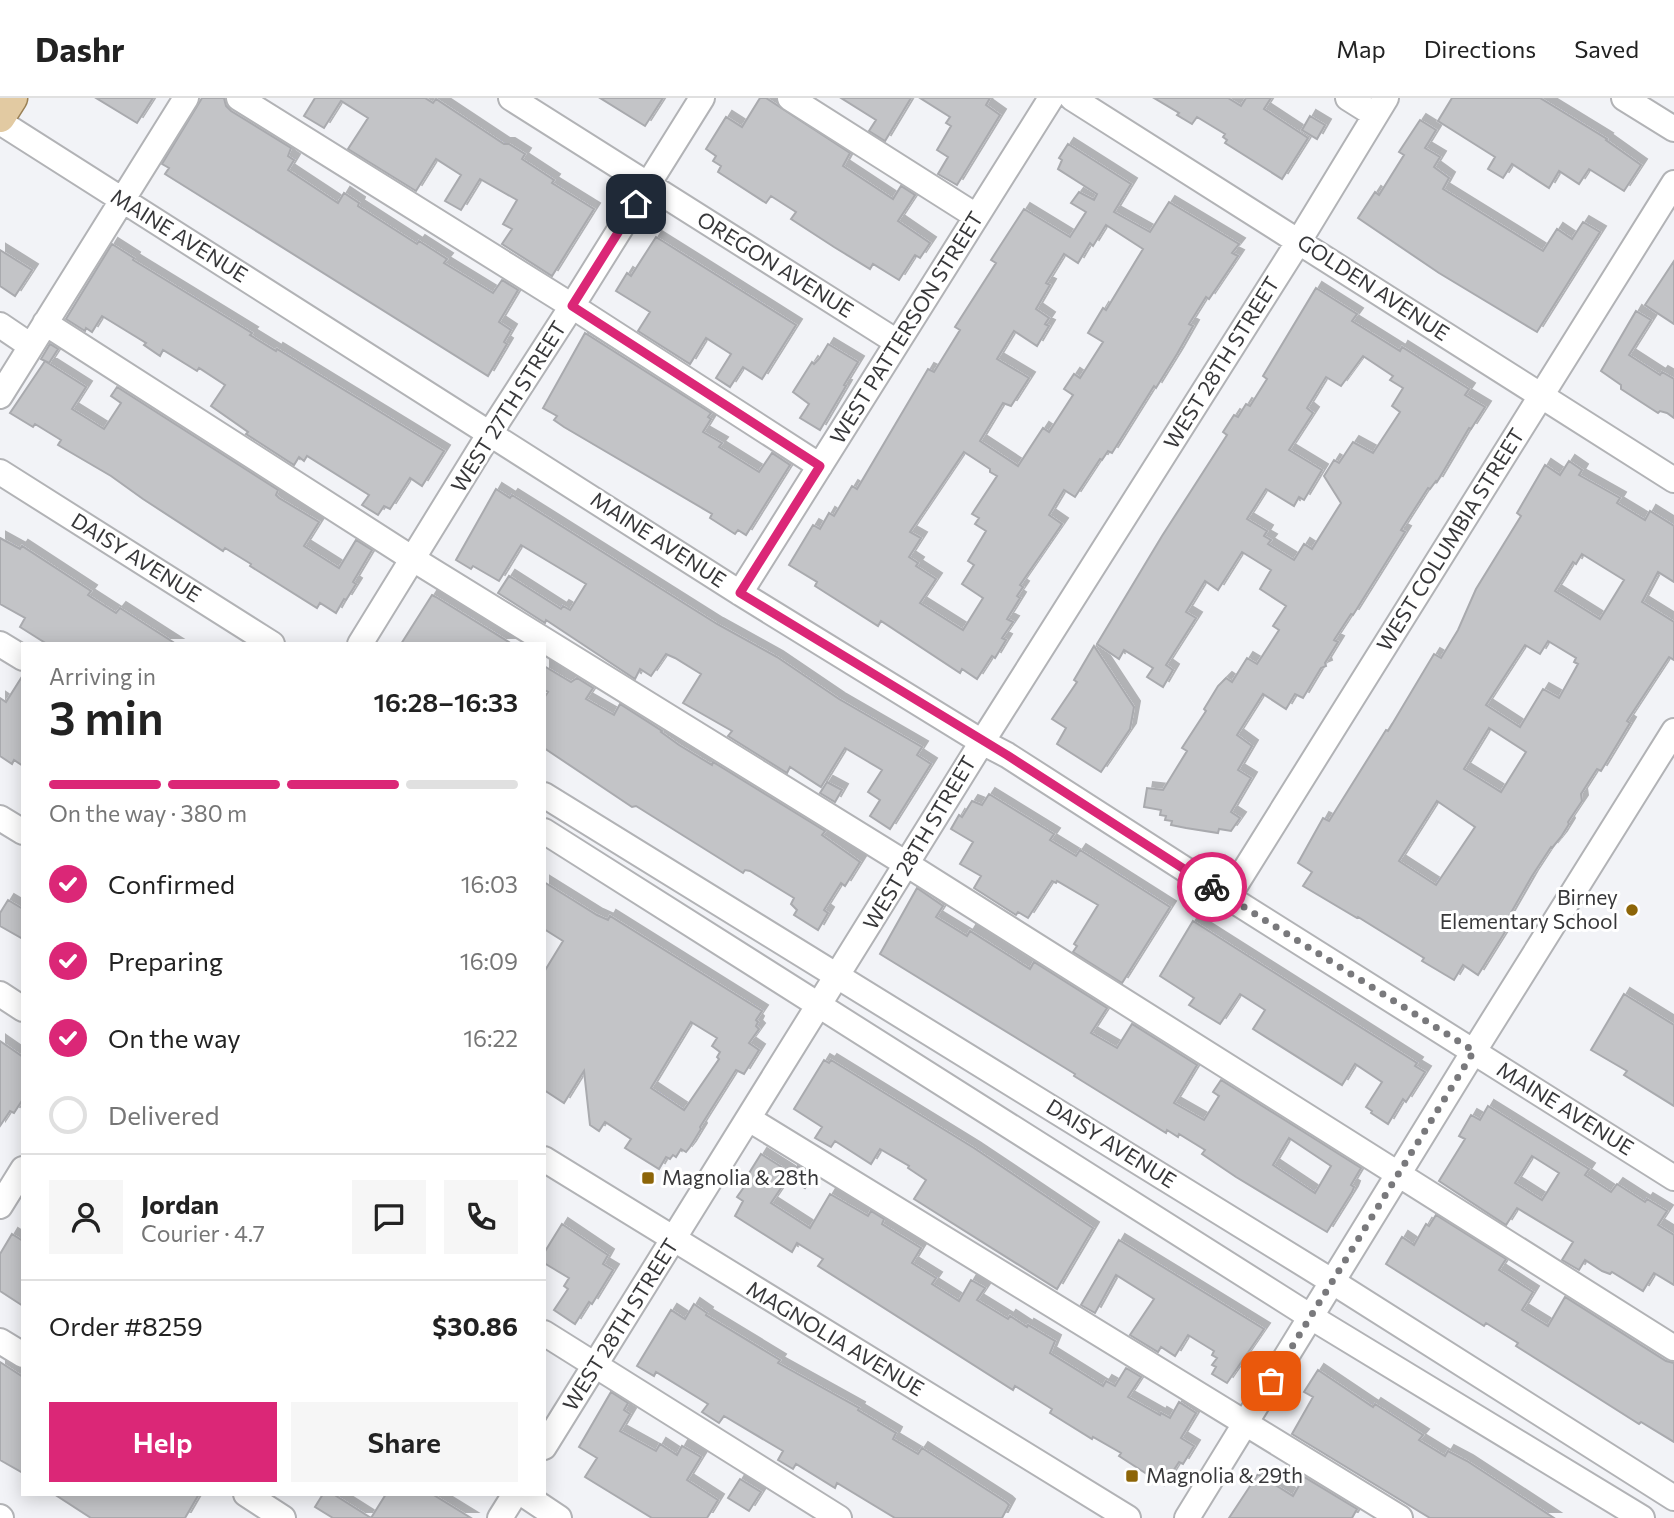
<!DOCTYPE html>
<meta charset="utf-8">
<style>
:root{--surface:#fff;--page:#f6f6f6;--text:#222;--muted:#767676;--line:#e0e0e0;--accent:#db2777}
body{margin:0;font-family:Commissioner,sans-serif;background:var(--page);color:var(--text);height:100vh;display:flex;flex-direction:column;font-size:26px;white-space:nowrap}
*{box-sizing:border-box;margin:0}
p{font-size:23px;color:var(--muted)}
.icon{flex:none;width:38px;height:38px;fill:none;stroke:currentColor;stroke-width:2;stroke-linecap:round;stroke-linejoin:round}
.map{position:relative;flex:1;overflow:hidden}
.drawer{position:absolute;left:21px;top:544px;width:525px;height:854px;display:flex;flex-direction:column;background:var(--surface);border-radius:0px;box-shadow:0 4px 18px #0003}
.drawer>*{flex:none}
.pin{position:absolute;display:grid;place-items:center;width:60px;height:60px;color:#fff;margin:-30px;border-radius:14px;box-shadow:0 4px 10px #0006}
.courier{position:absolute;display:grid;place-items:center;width:70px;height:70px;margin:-35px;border:5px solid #db2777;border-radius:50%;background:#fff;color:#222;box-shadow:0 2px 9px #0007}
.headline em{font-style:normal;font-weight:600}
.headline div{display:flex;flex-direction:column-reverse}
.headline{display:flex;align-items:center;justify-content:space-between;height:119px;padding:0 28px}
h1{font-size:46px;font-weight:600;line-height:52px}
.bar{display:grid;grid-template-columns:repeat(4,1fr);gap:10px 7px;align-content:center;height:84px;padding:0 28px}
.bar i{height:9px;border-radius:5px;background:var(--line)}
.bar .selected{background:var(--accent)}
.bar p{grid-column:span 4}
.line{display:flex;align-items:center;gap:18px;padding:0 28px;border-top:2px solid var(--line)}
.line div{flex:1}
.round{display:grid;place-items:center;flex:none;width:74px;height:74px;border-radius:0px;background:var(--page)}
ol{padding:0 28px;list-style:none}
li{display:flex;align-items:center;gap:21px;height:77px}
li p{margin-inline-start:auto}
li .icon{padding:7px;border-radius:50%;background:var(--accent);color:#fff;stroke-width:4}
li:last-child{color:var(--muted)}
li i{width:38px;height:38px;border:4px solid var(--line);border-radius:50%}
.button{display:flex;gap:14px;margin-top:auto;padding:14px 28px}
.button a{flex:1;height:80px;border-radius:0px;background:var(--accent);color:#fff;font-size:28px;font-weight:600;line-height:80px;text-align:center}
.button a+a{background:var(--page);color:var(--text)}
header{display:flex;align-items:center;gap:42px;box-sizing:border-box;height:98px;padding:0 35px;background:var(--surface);border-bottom:2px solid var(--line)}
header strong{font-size:33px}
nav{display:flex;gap:38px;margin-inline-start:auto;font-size:24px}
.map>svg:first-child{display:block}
.building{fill:#c3c4c7;stroke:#a9aaae;stroke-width:2;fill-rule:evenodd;filter:url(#shadow)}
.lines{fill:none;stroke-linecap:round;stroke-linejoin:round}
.minor-casing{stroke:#b2b3b6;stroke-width:28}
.major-casing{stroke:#9a8055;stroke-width:33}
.minor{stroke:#fff;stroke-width:24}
.major{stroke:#e2caa2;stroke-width:30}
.done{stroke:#79797c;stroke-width:7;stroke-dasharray:0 12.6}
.route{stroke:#db2777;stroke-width:9}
.poi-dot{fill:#8d6508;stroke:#fff;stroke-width:2.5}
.labels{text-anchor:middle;stroke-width:6;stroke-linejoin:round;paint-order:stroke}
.street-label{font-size:21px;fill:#38383a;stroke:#fff}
.poi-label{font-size:21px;fill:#38383a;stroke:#fff;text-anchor:start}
</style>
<header>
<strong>Dashr</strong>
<nav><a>Map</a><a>Directions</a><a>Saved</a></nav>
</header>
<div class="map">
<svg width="1674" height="1420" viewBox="0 0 1674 1420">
<defs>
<filter id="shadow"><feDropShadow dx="6" dy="-6" stdDeviation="0" flood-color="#0004"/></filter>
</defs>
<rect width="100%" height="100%" fill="#f2f3f7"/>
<path class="building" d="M96,0H153L137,25Z
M202,0H224L226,8L231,13L291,50L288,58L294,62L288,72L338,105L344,95L359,105L358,108L417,146L419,143L447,161L444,165L493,195L502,182L518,192L499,224L511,232L504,244L507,246L488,278L165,76L169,70L162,66Z
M315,0H425L433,5L436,1L504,46H509L525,56L522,61L554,82L552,85L594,111L552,178L502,146L512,131L503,126L517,102L480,81L461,112L445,103L461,77L436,61L416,93L348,51L368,20L341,3L324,30L304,18Z
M600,0H663L645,28Z
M760,0H766L850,55L843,68L893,101L901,88L915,97L898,123L930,145L920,160L915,157L899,182L873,166L870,171L834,149L791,121L796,114L771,98L766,105L718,74L721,68L713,63L716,58L706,51L726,19L742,29Z
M841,0H911L885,43L869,33L876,22Z
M920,0H990L986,7L1000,17L957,87L938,76L948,59L937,52L951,28L946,25L950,19Z
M1154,0H1228L1241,8L1246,0H1271L1264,11L1308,40L1282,81L1225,45L1227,42L1223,39L1225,36L1197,19L1192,26L1177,17L1179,15Z
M1452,0H1540L1607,41L1606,42L1641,67L1624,93L1589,71L1579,86L1559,73L1549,90L1512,66L1503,80L1488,71L1495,59L1438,23Z
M1310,18L1325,27L1317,41L1302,32Z
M1420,22L1436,32L1425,50L1440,59L1434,69L1449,80L1443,91L1543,153L1557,131L1572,141L1583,124L1600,134L1537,234L1439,175L1358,120L1375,94L1379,97L1404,57L1399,54Z
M1068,46L1131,86L1114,114L1150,134L1169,104L1239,146L1232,155L1238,158L1209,201L1206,199L1189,226L1193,228L1177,256L1156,290L1154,288L1112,355L1108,353L1102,362L1100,361L1075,399L1064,392L1049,417L1062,426L1020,487L1023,489L1017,498L1020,500L1007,521L1013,524L1002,540L1006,542L995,560L992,558L977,581L962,571L960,575L881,523L878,528L815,488L817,484L789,467L813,427L820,431L829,415L834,418L852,388L857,391L928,271L934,274L960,232L955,229L996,165L991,162L1024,111L1070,139L1086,114L1071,105L1079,94L1094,102L1097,96L1058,71L1062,62L1059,60ZM1106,127L1143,151L1106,212L1103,210L1088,235L1103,244L1080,280L1074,276L1064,291L1073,297L1049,334L1043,330L1018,368L980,343L1003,305L1011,308L1029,280L997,261L1014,233L1037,248L1049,228L1045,226L1049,220L1036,211L1050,187L1046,185L1064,156L1078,165L1090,145L1093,148ZM964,354L990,371V374L997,378L972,416L979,420L975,426L986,433L968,463L974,467L962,486L983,500L963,532L920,505L936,481L916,468L918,465L909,459L921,440L910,434Z
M656,139L796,227L762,281L743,269L730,289L716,280L731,256L706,240L690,266L638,233L650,214L616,193L627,175L631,178Z
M112,146L134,160L133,162L252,235L250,237L276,253L277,251L444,353L422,388L410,380L390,411L384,408L378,417L362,407L369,397L307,358L304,363L299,359L294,367L246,336L248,334L211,308L225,287L199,270L197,273L163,252L160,258L144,247L146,245L102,218L92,234L86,230L85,233L66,221Z
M0,152L32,172L15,198L0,188Z
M1674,163V226L1645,207Z
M1316,190L1357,216L1352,223L1400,253L1402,249L1469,291L1465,297L1485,309L1471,331L1469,330L1437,384L1436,383L1430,391L1428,390L1401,432L1405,434L1353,517L1351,516L1334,542L1338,544L1325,565L1326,568L1321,570L1303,600L1295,596L1286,611L1263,596L1237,637L1252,648L1238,672L1251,680L1231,714L1240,720L1231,733L1219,731L1218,735L1186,730L1171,727L1172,723L1165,722L1166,718L1160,717L1161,712L1144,709L1147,690L1163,692L1187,653L1182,650L1206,613L1204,611L1218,588L1226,580L1232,584L1247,560L1257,566L1279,532L1273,528L1286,508L1260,491L1271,472L1242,454L1218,492L1205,483L1186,514L1196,520L1166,567L1173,572L1163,589L1147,579L1153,570L1124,552L1119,561L1097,546L1162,438L1227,337L1223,334L1234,317L1238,319L1246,306L1250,308L1267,281L1263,278ZM1363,258L1393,278L1390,282L1403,290L1392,308L1400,314L1373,355L1353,344L1339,365L1334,362L1324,378L1341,405L1312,451L1304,446L1294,462L1268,446L1271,442L1264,438L1267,433L1247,421L1266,391L1294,408L1299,399L1304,402L1322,372L1289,352L1313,315L1307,310L1326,279L1341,288Z
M1636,213L1651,222L1629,257L1660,277L1662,274L1674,281V320L1667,315L1660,313L1658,315L1621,291V287L1601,273Z
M585,235L711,315L708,319L711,321L703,334L722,345L719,349L759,374L772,355L790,367L746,437L738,432L735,436L710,420L712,416L564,329L554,322L557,318L543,310Z
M50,246L58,251L49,265L41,261Z
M828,246L858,264L844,287L846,288L820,332L800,320L809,306L793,294L812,264L814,266L819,261Z
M45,263L86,289L72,311L104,331L121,305L111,298L117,289L278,392L276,397L279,400L319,424L304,448L339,470L356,442L372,452L353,484L356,486L346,502L344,501L336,515L320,505L317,510L250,468L251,466L225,450L223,453L143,401L111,378L58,347L61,342L35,326L33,329L10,315Z
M1569,363L1582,372L1579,377L1620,400L1617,405L1645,422L1650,413L1674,428V484L1658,474L1642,504L1674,524V562L1669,559L1627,623L1630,625L1601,673L1597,671L1581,696L1582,703L1568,724L1569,726L1561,739L1552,750L1551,749L1532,778L1501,832L1505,834L1478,877L1463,867L1454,882L1422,863L1424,860L1358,819L1357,820L1303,788L1312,774L1298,765L1323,720L1329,723L1386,632L1388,633L1434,556L1441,560L1458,532L1476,491L1521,418L1517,415L1545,367L1560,377ZM1582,456L1624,482L1600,521L1555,493L1573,464L1576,466ZM1548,543L1576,560L1574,564L1578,566L1559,600L1543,591L1520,629L1486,607L1525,547L1540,556ZM1489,630L1526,654L1501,694L1464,671ZM1437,703L1475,729L1436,787L1399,763Z
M496,391L510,400L512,397L717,526L777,559L839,601L922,649L917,657L931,666L890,731L870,718L880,702L868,694L882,672L845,650L821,689L790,669L787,675L728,638L732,633L683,605L701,576L675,560L666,556L651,578L640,571L635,581L546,522L545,525L498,495L509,478L561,511L563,508L570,512L586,486L521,447L499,483L473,468L471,471L456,462Z
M0,440L20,451L22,448L91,493L88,497L116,515L120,510L176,546H47L20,529L25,520L0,506Z
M432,497L436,499L512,546H401Z
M1094,548L1134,609L1130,631L1101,674L1057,646L1066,630L1052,621L1077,584L1074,582Z
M544,568L571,584L577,580L593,590L586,601L614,617L620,606L662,633L661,634L679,647L712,667L713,664L825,733L822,737L860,764L845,788L841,785L824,812L828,815L818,832L794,817L797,812L791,806L794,800L750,773L745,772L743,775L636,708L632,709L544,650V600L548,594L544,592Z
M23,577V668L14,662L12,666L0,658V600L6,604Z
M827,684L842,692L835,704L820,695Z
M989,696L1054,736L1050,742L1076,758L1080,752L1170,809L1122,885L1073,854L1077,848L1074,846L1098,807L1057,783L1056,785L1052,783L1028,820L1018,814L1016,817L974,790L981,778L960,766L973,744L951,731L959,717L962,719L972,703L982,707Z
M544,784L597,817L608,822L610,818L762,913L756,922L758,924L756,928L759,931L749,945L759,952L744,976L736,972L700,1029L701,1031L690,1049L686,1054L681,1051L676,1059L673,1057L670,1061L666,1059L659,1071L625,1050L631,1041L605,1024L599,1033L590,1027L584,973L564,1005L544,992V874L563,843L544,831ZM691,924L717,940L712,948L720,954L717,959L719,961L684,1012L651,990Z
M917,790L943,808L936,819L967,838L970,833L1030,871L1034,864L1107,910L1091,935L1117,950L1132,926L1197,967L1174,1005L1204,1022L1219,998L1213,994L1221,982L1361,1070L1351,1087L1354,1089L1352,1094L1327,1134L1236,1079L1202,1056L1205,1052L1179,1036L1178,1039L1167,1032L1166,1035L1074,978L1075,976L880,856ZM1289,1040L1331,1068L1315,1095L1273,1067Z
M8,802L23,811V841L0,828V815Z
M1193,823L1417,965L1415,968L1425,974L1406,1004L1403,1001L1388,1026L1371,1015L1372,1013L1366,1009L1382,984L1355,966L1342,987L1253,931L1265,912L1240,896L1220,926L1189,907L1194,900L1160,878Z
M1624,896L1674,927V1008L1624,977L1627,973L1591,952Z
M0,943L23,959V1001L14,1015L10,1013L0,1028Z
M824,962L829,965L831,962L974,1050L1093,1130L1057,1191L914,1101L926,1082L908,1070L909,1068L880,1051L871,1066L835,1043L831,1049L815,1040L822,1029L794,1011Z
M1488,1008L1589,1071L1585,1077L1611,1094L1617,1086L1645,1104L1647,1101L1667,1113L1658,1127L1674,1137V1187L1654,1175L1643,1193L1612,1174L1610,1176L1602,1173L1585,1162L1579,1172L1562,1162L1573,1144L1517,1110L1506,1127L1439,1083L1465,1041L1459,1038L1471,1017L1480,1022ZM1532,1058L1559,1075L1542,1102L1515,1085Z
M761,1056L791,1075L771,1105L810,1130L830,1096L868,1118L871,1113L884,1121L882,1126L921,1150L912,1165L936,1180L932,1186L959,1203L971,1182L985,1190L977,1202L1008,1221L1010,1218L1027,1229L1028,1227L1055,1243L1050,1255L1103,1288L1106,1283L1115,1288L1126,1270L1141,1279L1128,1299L1160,1317L1161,1315L1170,1320L1179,1304L1196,1315L1181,1340L1194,1348L1183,1366L1179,1364L1164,1387L1119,1358L1121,1355L1093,1339L1092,1341L1050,1315L1052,1311L1015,1288L1013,1292L818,1168L823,1161L797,1145L792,1154L735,1118L743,1103L737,1099L744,1089L741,1088Z
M798,1068L813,1078L805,1090L790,1080Z
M1436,1117L1506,1161L1499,1172L1533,1194L1522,1212L1548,1228L1565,1199L1666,1263L1674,1265V1344L1641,1324L1639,1326L1516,1248L1518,1245L1486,1225L1484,1228L1386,1166L1402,1139L1414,1147L1426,1126L1429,1128Z
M562,1126L608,1157L603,1166L613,1172L592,1206L589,1204L575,1226L554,1212L568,1191L564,1188L569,1180L544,1165V1155Z
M12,1136L23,1143V1208L0,1193V1156Z
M1119,1142L1264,1231L1227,1285L1212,1276L1216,1269L1212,1267L1217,1260L1212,1257L1214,1253L1188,1237L1175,1258L1161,1249L1158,1254L1130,1237L1154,1201L1116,1177L1095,1215L1081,1207Z
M694,1206L707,1215L706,1217L780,1262L778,1265L859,1310L858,1312L896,1335L893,1341L918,1356L922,1350L1006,1404L1009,1407L1002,1420H895L837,1385L835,1390L796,1366L793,1371L778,1362L783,1353L724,1318L719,1325L702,1314L708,1306L656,1274L654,1278L637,1268L671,1212L685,1221Z
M0,1264L23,1279V1375L0,1362Z
M1318,1272L1373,1309L1375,1306L1423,1337L1419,1342L1445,1358L1448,1353L1467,1363L1554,1420H1430L1292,1336L1313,1299L1304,1294Z
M611,1294L628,1305L624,1312L630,1316L620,1333L656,1353L660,1346L677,1357L682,1348L701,1359L687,1382L718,1402L707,1420H652L585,1379L597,1360L579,1349Z
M1258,1376L1293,1398L1304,1379L1357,1411L1352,1420H1229Z
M740,1381L761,1394L749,1413L728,1400Z
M54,1396H199L185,1420H91Z
M323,1396H333L371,1420H333L315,1409Z
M386,1396H432L471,1420H371Z"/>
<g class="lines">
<defs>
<path id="minor" d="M239,0L572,208L820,368
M511,0L897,244
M790,0L976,118
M1072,0L1674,382
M1348,0L1375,17
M1624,0L1674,31
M0,24L740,495L982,644L1007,657L1228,799L1674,1080
M45,225L413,461L908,767L1674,1250
M0,227L31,248
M0,298L186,0
M0,374L272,546
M740,495L1051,0
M0,546L23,560
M360,546L490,335L572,208L702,0
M544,697L1333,1184L1674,1400
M0,720L23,734
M544,733L1311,1219L1642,1420
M1228,799L1674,85
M0,896L23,911
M749,1021L1400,1420
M544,1061L1128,1420
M0,1108L23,1071
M544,1235L839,1420
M0,1243L23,1257
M544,1349L982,644L1299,143L1386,0
M246,1396L283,1420
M523,1396L559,1420
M0,1419L1,1420
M500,1420L515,1396
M1187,1420L1474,953L1674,633"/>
<path id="major" d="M0,19L12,0"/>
</defs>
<use href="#minor" class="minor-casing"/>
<use href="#major" class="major-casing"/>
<use href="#minor" class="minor"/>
<use href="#major" class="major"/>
</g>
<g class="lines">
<path class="done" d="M1212,789L1474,953L1271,1283"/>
<path class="route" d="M636,106L572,208L820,368L740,495L1007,657L1212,789"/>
</g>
<g class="poi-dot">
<circle cx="1632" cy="812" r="7"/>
<rect x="641" y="1073" width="14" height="14" rx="3.5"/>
<rect x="1125" y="1371" width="14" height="14" rx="3.5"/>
</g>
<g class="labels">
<g class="street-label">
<text transform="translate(179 138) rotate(32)" y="7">MAINE AVENUE</text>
<text transform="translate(775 167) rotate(32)" y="7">OREGON AVENUE</text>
<text transform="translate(1373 190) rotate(33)" y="7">GOLDEN AVENUE</text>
<text transform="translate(907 230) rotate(-58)" y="7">WEST PATTERSON STREET</text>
<text transform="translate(1222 265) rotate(-58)" y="7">WEST 28TH STREET</text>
<text transform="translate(509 309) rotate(-58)" y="7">WEST 27TH STREET</text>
<text transform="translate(658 442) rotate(33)" y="7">MAINE AVENUE</text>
<text transform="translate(1451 442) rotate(-58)" y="7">WEST COLUMBIA STREET</text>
<text transform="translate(136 460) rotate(32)" y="7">DAISY AVENUE</text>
<text transform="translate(920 745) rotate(-59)" y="7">WEST 28TH STREET</text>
<text transform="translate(1565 1011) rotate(32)" y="7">MAINE AVENUE</text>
<text transform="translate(1111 1046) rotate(32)" y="7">DAISY AVENUE</text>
<text transform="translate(621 1227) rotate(-58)" y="7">WEST 28TH STREET</text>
<text transform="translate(835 1241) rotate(31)" y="7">MAGNOLIA AVENUE</text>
</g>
<g class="poi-label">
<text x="1618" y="807" text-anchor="end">Birney<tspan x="1618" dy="24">Elementary School</tspan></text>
<text x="662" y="1087">Magnolia &amp; 28th</text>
<text x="1146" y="1385">Magnolia &amp; 29th</text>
</g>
</g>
</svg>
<div class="pin" style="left:1271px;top:1283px;background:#ea580c"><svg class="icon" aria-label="bag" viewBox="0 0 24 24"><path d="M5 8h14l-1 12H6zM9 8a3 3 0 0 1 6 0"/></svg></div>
<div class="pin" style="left:636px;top:106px;background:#1f2937"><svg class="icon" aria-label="home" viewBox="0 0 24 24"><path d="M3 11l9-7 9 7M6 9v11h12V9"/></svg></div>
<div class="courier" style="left:1212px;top:789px"><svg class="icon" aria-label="bike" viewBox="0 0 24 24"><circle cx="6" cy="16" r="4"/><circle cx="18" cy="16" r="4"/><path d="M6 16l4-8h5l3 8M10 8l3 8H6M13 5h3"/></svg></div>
<section class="drawer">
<div class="headline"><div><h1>3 min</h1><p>Arriving in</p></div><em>16:28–16:33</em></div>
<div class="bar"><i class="selected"></i><i class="selected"></i><i class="selected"></i><i></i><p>On the way · 380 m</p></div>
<ol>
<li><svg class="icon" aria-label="check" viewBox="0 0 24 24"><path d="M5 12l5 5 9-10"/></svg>Confirmed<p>16:03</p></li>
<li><svg class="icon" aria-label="check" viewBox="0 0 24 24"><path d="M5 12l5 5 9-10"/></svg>Preparing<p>16:09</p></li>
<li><svg class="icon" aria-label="check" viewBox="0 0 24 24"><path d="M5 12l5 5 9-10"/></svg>On the way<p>16:22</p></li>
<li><i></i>Delivered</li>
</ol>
<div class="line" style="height:126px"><a class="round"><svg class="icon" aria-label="person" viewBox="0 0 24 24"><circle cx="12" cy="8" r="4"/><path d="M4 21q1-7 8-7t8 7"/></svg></a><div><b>Jordan</b><p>Courier · 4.7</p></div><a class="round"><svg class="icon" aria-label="chat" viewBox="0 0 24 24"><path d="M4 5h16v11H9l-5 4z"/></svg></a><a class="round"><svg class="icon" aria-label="phone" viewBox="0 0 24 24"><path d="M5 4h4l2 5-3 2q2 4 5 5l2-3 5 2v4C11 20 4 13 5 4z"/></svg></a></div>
<div class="line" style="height:91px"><div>Order #8259</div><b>$30.86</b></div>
<div class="button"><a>Help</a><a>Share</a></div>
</section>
</div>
